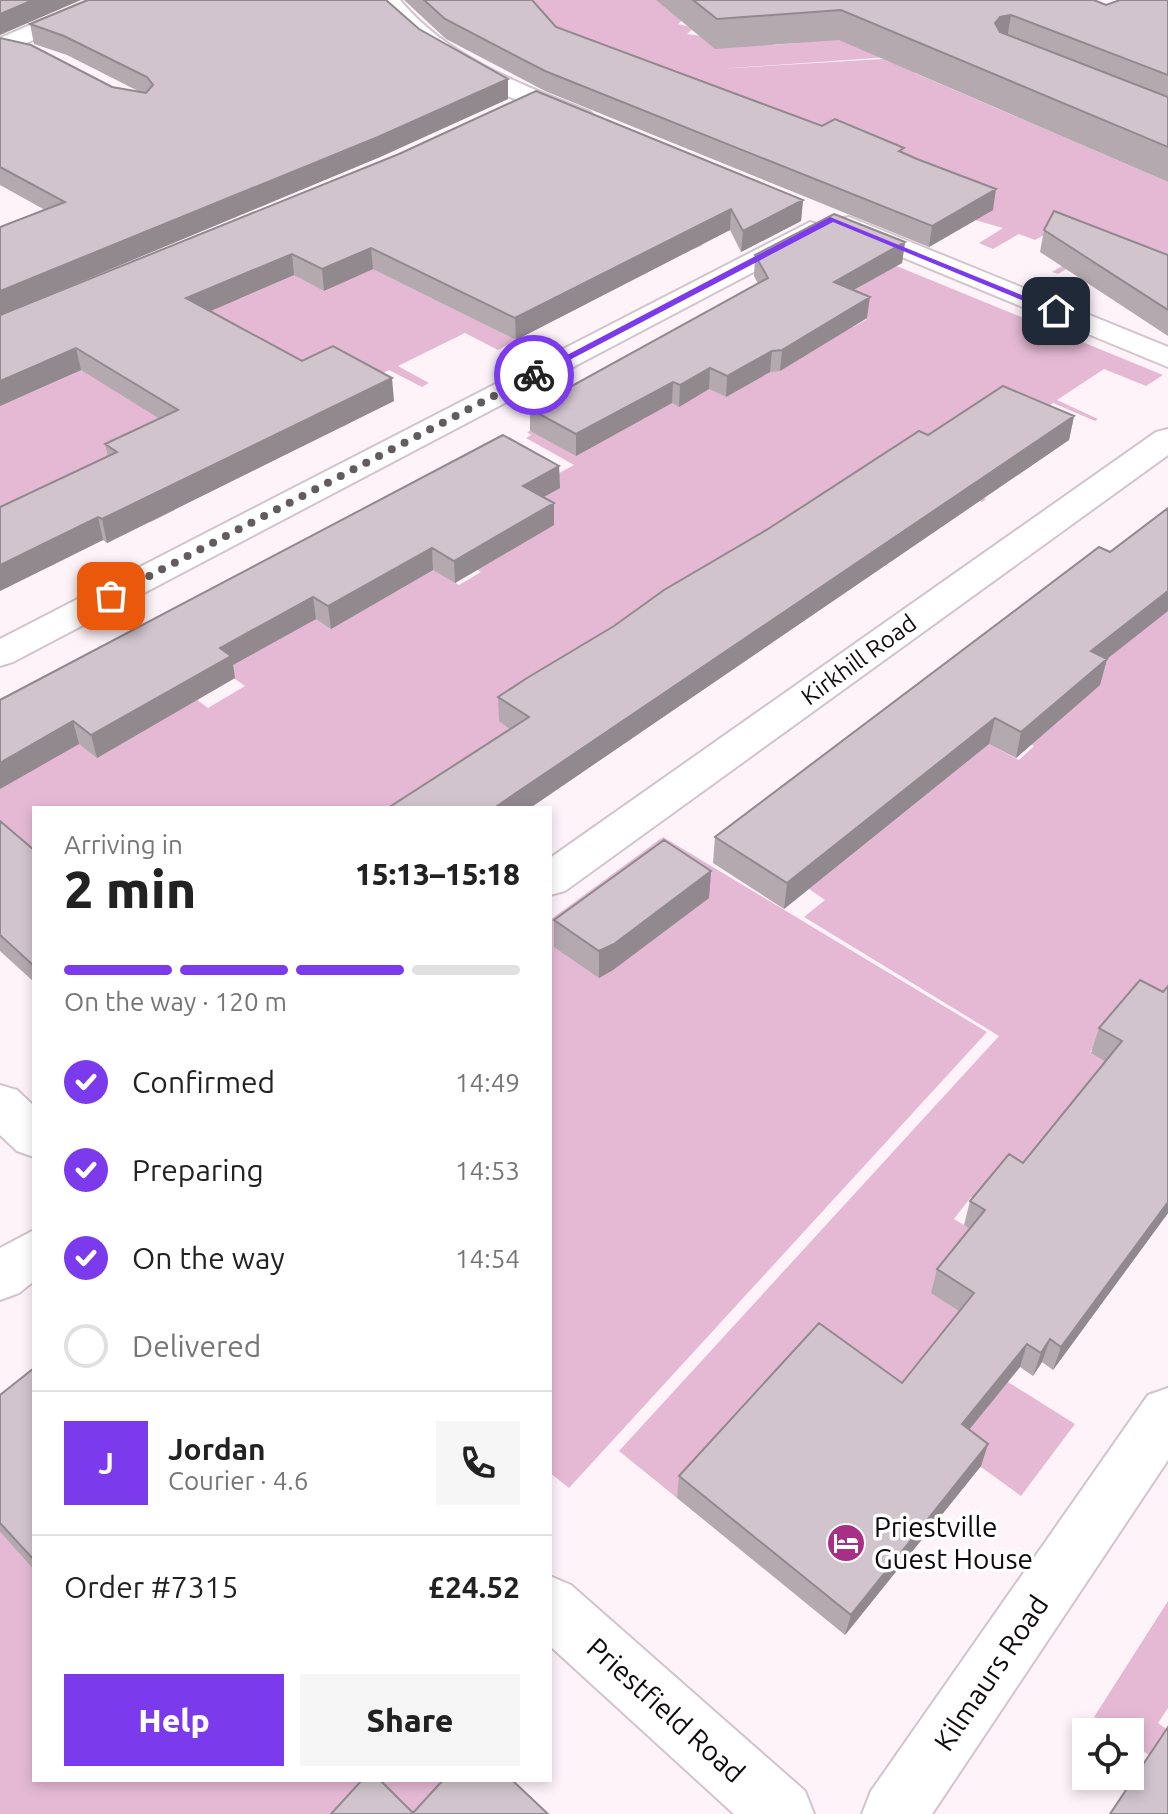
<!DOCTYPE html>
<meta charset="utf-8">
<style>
:root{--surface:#fff;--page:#f6f6f6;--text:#222;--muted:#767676;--line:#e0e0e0;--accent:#7c3aed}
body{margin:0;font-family:Ubuntu,sans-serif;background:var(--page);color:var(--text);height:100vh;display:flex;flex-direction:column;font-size:30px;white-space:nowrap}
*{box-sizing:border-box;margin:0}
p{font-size:26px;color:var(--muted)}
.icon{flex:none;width:44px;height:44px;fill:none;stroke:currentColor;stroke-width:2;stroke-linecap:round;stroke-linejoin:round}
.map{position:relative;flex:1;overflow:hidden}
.sheet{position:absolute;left:32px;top:806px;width:520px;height:976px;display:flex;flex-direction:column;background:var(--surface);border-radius:0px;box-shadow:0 4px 12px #0003}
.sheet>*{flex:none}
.fabs{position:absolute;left:1072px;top:1718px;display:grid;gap:16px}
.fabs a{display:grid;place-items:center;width:72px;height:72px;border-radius:0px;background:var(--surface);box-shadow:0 4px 12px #0003;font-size:40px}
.pin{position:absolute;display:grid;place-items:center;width:68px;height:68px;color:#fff;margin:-34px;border-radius:16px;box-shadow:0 4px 12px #0006}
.courier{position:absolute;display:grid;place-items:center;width:80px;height:80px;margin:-40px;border:6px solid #7c3aed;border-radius:50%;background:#fff;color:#222;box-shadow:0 2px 10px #0007}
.head em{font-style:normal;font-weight:800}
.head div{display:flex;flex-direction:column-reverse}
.head{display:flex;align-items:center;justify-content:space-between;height:136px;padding:0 32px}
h1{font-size:52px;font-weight:800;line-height:60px}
.bar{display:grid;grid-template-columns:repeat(4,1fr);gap:12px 8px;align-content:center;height:96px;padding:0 32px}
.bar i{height:10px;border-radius:6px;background:var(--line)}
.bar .on{background:var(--accent)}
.bar p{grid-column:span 4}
.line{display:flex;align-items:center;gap:20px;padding:0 32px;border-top:2px solid var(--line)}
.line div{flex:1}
.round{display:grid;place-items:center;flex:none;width:84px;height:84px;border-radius:0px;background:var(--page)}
ol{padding:0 32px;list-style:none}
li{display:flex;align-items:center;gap:24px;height:88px}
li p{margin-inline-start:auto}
li .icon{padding:8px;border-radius:50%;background:var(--accent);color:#fff;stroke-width:4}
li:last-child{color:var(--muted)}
li i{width:44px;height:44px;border:4px solid var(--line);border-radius:50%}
.action{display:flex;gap:16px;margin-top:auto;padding:16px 32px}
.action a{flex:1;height:92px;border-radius:0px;background:var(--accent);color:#fff;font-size:32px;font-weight:800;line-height:92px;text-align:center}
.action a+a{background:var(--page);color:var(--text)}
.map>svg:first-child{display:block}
.green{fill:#e5b9d4}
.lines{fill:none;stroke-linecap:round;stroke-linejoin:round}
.minor-casing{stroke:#d2c4cc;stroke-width:4}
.minor{fill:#fff;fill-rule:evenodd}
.wall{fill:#b4a9af}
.shaded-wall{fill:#92898f}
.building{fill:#d1c4cc;stroke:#92898f;stroke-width:2}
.route{fill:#7c3aed}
.done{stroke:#625c60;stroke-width:8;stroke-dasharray:0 14.4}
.labels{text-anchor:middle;stroke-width:7;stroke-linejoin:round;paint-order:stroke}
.street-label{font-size:24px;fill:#0e0a0d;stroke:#fff}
.near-poi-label{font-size:28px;fill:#0e0a0d;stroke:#fff;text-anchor:start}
.near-street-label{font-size:28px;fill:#0e0a0d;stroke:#fff}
</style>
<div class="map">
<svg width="1168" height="1814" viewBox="0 0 1168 1814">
<rect width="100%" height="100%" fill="#fef3f9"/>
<path class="green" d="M509,0H658L693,11L678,24L694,28L687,34L732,40L767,33L774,45L797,43L790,32L974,51L718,69L931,56L915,73L1168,182V289L1080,261L1058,274L1052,272L1077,257L1059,243L1042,236L1035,240L1019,234L993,249L979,243L1003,228L782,165Z
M519,126L527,130L500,142L539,159L507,173L520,180L580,153L583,154L541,174L556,181L572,174L629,195L671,175L765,213L747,223L715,209L671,231L703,245L694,249L662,235L643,245L622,236L595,249L542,224L530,229L636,279L600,266L575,278L561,272L551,277L564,284L539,297L571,312L566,314L534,298L508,311L492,303L467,315L516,340L498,350L465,333L398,366L429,383L422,387L389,370L362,383L335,368L305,383L282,370L267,377L348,424L342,427L311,409L257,435L202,402L180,413L185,417L169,424L195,440L210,432L262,465L258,467L225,447L161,479L129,458L111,467L175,510L151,522L99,486L33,518L47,529L28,539L49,554L44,557L55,564L49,567L18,545L0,554V389L16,399L74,373L42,353L62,345L94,364L112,356L125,364L150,353L138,345L149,339L118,320L124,318L155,336L167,330L182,339L199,331L185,323L219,307L188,289L207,281L239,299L289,277L258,259L262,257L325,291L343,282L312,266L319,263L328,268L344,266L349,260L339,254L354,247L322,231L327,229L396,264L411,257L378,239L394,232L410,240L428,232L401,218L409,214L387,203L394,200L431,217L479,202L470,197H482L508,184L492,178L466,189L427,171Z
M860,251L1163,375L1146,386L1104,369L1057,400L1098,419L1095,421L1053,403L942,478L986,499L982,502L892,459L546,752L427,808H34V867L0,848V789L17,779L56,725L97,757L187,692L208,708L245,686L206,658L365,528L459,585L481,572L432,542L574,465L526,438L531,435L527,432L530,431L567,450L645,418L691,380L726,397L826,316L853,327L867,319L832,303L878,276Z
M1168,596V1002L1106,1033L1090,1052L1115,1067L997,1212L971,1197L954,1219L979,1234L967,1316L1008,1382L1075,1424L1021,1496L815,1347L677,1498L619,1451L999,1036L804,917L825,900L809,889L989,744L1019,760L1034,746L1005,731Z
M663,837L987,1032L569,1488L550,1473V920Z
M0,1532L34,1570V1780H463L433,1814H0Z
M1168,1601V1708L1158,1723L1166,1729L1149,1755L1130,1742V1732H1116L1094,1717Z"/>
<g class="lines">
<defs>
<path id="minor" d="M89,0H121L117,5L0,54V38Z
M376,0H400C448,58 522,85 590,112L594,117L590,122H572C501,94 422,66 376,0Z
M849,217L1168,347V367L839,231L835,225L839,219Z
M810,222L820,225L824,231L820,237L13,662L0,666V639Z
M1168,429V455L565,891L550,895V858L1156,432Z
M0,1085L17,1090L34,1106V1157L17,1151L0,1135Z
M34,1230V1281L19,1293L0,1300V1248Z
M1168,1388V1460L932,1814H862L871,1791L1148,1395Z
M550,1576L571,1585L805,1791L814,1814H734L550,1646Z"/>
</defs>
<use href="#minor" class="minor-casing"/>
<use href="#minor" class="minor"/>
</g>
<path class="wall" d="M404,0H532L556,27L822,126L904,153L993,210L929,247L545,91L446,39Z
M656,0H1094L1106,5L1168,0V182L839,40L715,49Z
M30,24L419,29L508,99L380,157L15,309L399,154L803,200L801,221L741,252L730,230L516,340L373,269L324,291L294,275L210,311L302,361L394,401L107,543L103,540L0,591L108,456L105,444L160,419L81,370L0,406V227L45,210L0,185V38L112,87L140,92L67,55L34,44Z
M1044,230L1168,255V336L1040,252Z
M905,242L902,263L854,290L867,318L780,371L770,372L726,397L709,389L679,407L672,403L576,456L530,431V409L758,284L754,276L755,255Z
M1074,416L1069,440L530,808H388L510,729L499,721L498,697L928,435Z
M559,466L560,488L543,497L554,503V525L455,583L433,570L331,629L316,619L233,665L235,678L97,758L79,744L0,789V700Z
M1107,659L1100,685L1016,758L989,744L784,909L713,863L715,837Z
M0,821L34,850V982L0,951Z
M711,871L709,898L613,970L599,978L554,947V920Z
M1140,980L1168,1213L1053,1370L1042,1362L1033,1376L1020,1367L969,1430L988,1444L981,1466L845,1635L677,1498L679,1476L902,1383L959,1311L931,1293L937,1269L970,1229L964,1225L970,1201L1023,1163L1106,1062L1091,1053L1099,1028Z
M34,1368V1570L0,1532V1395Z"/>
<path class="shaded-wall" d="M33,0H81L0,35V14Z
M1011,15L1006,45L995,23L1000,17Z
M508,79V99L380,157L0,315V291Z
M996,189L993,210L929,247L932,226Z
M803,200L801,221L741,252L743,231Z
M731,209L730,230L516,340L515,318Z
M905,242L902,263L832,302L834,282Z
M371,248L373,269L324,291L322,269Z
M292,254L294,275L190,320L186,298Z
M870,297L867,318L780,371L782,350Z
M76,348L81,370L0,406V381Z
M772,351L770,372L726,397L727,376Z
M710,368L709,389L679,407L680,385Z
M392,378L394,401L107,543L102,519Z
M673,382L672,403L576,456V434Z
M1074,416L1069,440L530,808H494Z
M559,466L560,488L524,508L523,486Z
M554,503V525L455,583L454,561Z
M98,517L103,540L0,591V565Z
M432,548L433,570L331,629L328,606Z
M1168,591V611L1107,659L1100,685L1016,758L1021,732L1091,651Z
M313,597L316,619L233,665L235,678L97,758L91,735L220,648Z
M995,718L989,744L784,909L787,883Z
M73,721L79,744L0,789V763Z
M711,871L709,898L613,970L599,978V951Z
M1168,1202V1213L1053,1370L1061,1347Z
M1050,1339L1042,1362L1033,1376L1041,1353Z
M1027,1344L1020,1367L955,1447L962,1424Z
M988,1444L981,1466L845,1635L851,1615Z"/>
<path class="building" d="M0,0H33L0,14Z
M88,0H386L419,29L508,79L378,137L0,291V227L65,202L0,167V38L31,45L112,87L146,93L153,85L147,77L64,36L30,24Z
M424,0H532L556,27L822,126L835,119L904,148L899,151L917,159L996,189L932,226L545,71L445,19Z
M693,0H1094L1106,5L1120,0H1168V75L1011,15L1000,17L995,23L1000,32L1168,97V147L841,10L717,19Z
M536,91L803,200L743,231L731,209L515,318L371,248L322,269L292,254L186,298L302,361L333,346L392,378L102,519L98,517L0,565V507L117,452L105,444L178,410L76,348L0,381V315L399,154Z
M1054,211L1168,255V310L1044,230Z
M834,214L905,242L834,282L870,297L782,350L772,351L727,376L710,368L680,385L673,382L576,434L530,409L768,278L755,255Z
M1003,386L1074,416L494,808H388L529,717L498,697L527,678L614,626L664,590L768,529L919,431L928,435Z
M503,435L559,466L523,486L554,503L454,561L432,548L328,606L313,597L220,648L231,656L91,735L73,721L0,763V700Z
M1168,508V591L1091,651L1107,659L1021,732L995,718L787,883L715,837L1099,547L1110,552Z
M0,821L34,850V966L0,935Z
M664,840L711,871L614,944L599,951L554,920Z
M1140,980L1163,992L1168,986V1202L1061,1347L1050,1339L1041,1353L1027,1344L962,1424L988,1444L851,1615L679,1476L819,1323L902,1383L974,1293L937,1269L985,1210L970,1201L1009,1154L1023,1163L1122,1041L1099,1028Z
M34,1368V1560L0,1523V1395Z
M1168,1727V1814H1110Z
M362,1780H380L413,1813L443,1780H512L548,1814H331Z"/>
<path class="route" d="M830,217L1061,311L1053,313L833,222L537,377L529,375Z"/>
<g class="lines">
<path class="done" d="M111,596L534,375"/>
</g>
<defs>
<symbol id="hotel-disc" viewBox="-11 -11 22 22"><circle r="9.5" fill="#a72f86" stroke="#fff"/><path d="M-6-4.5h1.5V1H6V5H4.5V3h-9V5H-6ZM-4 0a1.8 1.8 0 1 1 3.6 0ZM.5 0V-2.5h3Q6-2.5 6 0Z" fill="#fff"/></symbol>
</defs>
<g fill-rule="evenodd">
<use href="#hotel-disc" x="824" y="1521" width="44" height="44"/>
</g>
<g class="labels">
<g class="street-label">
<text transform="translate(859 660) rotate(-36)" y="8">Kirkhill Road</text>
</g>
<g class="near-poi-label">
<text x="874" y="1537">Priestville<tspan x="874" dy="32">Guest House</tspan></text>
</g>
<g class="near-street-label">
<text transform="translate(991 1673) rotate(-56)" y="10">Kilmaurs Road</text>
<text transform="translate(666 1710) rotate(42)" y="10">Priestfield Road</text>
</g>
</g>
</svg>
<div class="fabs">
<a><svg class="icon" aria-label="locate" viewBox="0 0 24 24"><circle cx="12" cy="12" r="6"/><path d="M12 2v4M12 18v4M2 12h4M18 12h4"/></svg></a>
</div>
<div class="pin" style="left:111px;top:596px;background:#ea580c"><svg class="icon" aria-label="bag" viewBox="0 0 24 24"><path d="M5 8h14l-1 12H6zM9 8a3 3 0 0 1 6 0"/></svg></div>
<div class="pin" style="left:1056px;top:311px;background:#1f2937"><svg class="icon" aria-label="home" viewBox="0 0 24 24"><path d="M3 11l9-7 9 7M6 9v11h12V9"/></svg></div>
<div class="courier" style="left:534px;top:375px"><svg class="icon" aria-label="bike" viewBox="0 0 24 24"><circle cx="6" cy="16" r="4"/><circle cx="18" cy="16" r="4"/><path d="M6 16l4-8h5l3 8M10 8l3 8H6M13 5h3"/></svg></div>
<section class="sheet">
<div class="head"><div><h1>2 min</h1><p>Arriving in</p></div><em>15:13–15:18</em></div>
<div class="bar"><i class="on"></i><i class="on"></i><i class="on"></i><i></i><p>On the way · 120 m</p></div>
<ol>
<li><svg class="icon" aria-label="check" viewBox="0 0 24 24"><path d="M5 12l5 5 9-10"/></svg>Confirmed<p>14:49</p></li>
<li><svg class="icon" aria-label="check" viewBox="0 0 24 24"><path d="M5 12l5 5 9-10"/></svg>Preparing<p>14:53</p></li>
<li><svg class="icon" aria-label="check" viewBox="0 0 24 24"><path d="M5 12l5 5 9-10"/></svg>On the way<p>14:54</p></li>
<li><i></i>Delivered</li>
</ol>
<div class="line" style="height:144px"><b class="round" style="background:var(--accent);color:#fff">J</b><div><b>Jordan</b><p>Courier · 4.6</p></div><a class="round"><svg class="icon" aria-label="phone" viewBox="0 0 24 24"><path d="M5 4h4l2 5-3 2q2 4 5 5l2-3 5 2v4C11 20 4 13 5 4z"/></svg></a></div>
<div class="line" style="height:104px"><div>Order #7315</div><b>£24.52</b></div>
<div class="action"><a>Help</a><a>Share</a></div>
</section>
</div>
